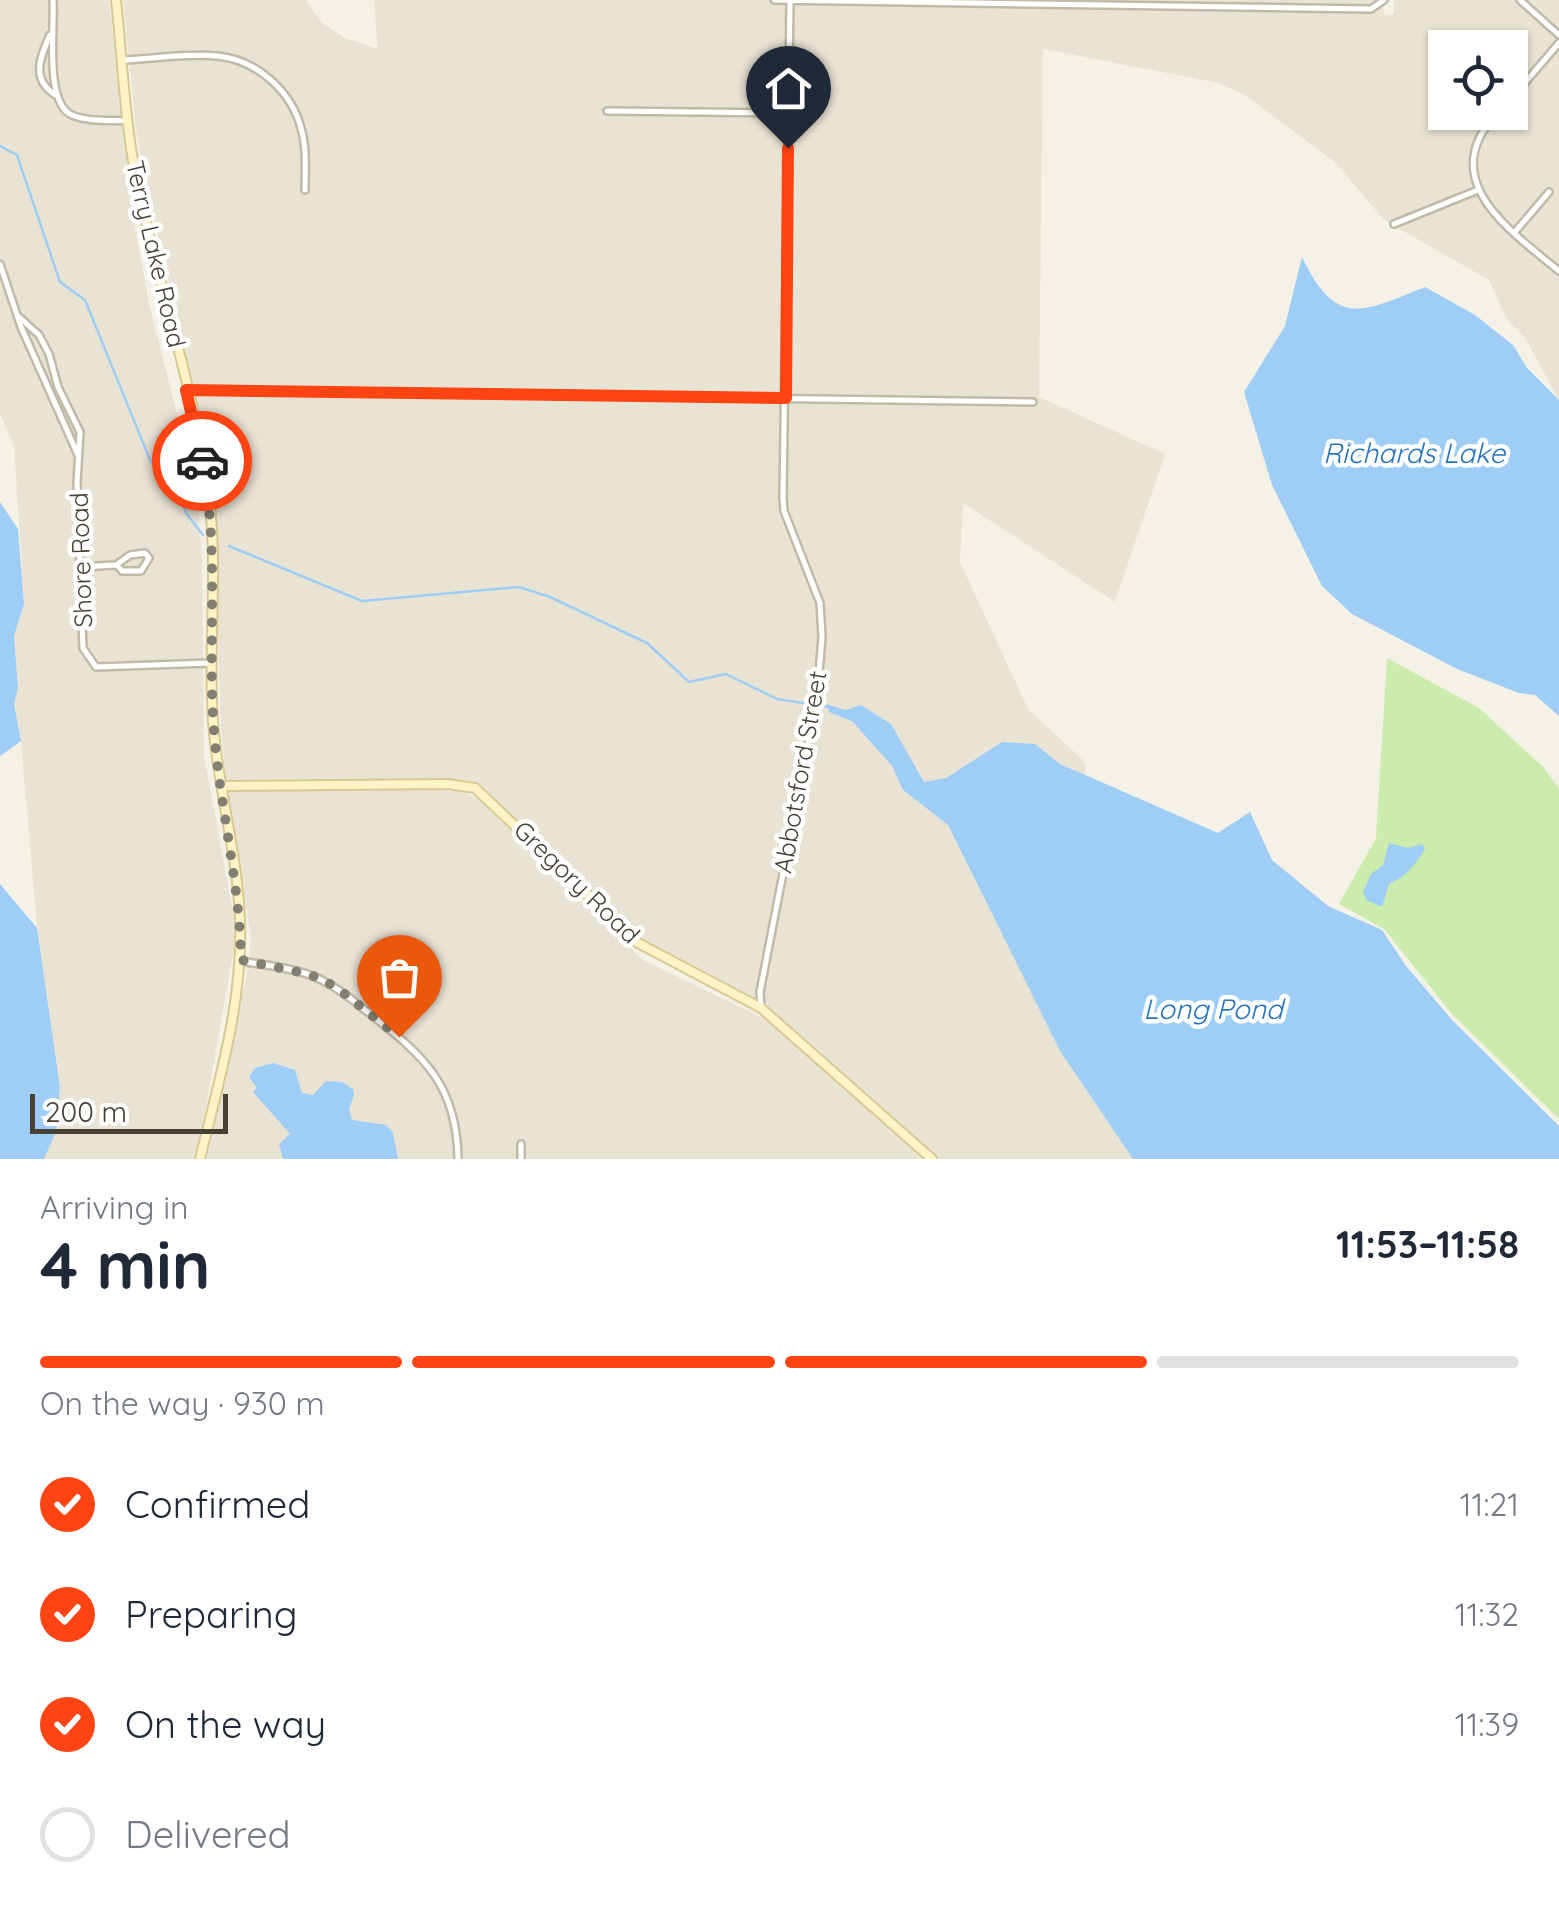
<!DOCTYPE html>
<meta charset="utf-8">
<style>
:root{--surface:#fff;--page:#f2f2f3;--text:#1f2937;--muted:#747a83;--line:#e0e1e3;--accent:#ff4413}
body{margin:0;font-family:Quicksand,sans-serif;background:var(--page);color:var(--text);height:100vh;display:flex;flex-direction:column;font-size:38px;white-space:nowrap}
*{box-sizing:border-box;margin:0}
p{font-size:32px;color:var(--muted)}
.icon{flex:none;width:55px;height:55px;fill:none;stroke:currentColor;stroke-width:2;stroke-linecap:round;stroke-linejoin:round}
.map{position:relative;height:1159px;overflow:hidden}
.drawer{display:flex;flex-direction:column;background:var(--surface);flex:1}
.drawer>*{flex:none}
.buttons{position:absolute;left:1428px;top:30px;display:grid;gap:20px}
.buttons a{display:grid;place-items:center;width:100px;height:100px;border-radius:0px;background:var(--surface);box-shadow:0 2px 8px #0004;font-size:50px}
.scale{position:absolute;left:30px;bottom:25px;width:198px;box-sizing:border-box;padding-left:10px;border:5px solid #484135;border-top:0;font-size:28px;line-height:35px;white-space:nowrap;color:#484135;-webkit-text-stroke:8px #fff;paint-order:stroke}
.pin{position:absolute;display:grid;place-items:center;width:85px;height:85px;color:#fff;margin:-102px -42px;border-radius:50% 50% 50% 0;rotate:-45deg;box-shadow:0 0 10px #0007}
.pin .icon{rotate:45deg}
.courier{position:absolute;display:grid;place-items:center;width:100px;height:100px;margin:-50px;border:8px solid #ff4413;border-radius:50%;background:#fff;color:#222;box-shadow:0 2px 12px #0007}
.headline em{font-style:normal;font-weight:700}
.headline div{display:flex;flex-direction:column-reverse}
.headline{display:flex;align-items:center;justify-content:space-between;height:170px;padding:0 40px}
h1{font-size:65px;font-weight:700;line-height:75px}
.bar{display:grid;grid-template-columns:repeat(4,1fr);gap:15px 10px;align-content:center;height:120px;padding:0 40px}
.bar i{height:12px;border-radius:8px;background:var(--line)}
.bar .on{background:var(--accent)}
.bar p{grid-column:span 4}
ol{padding:0 40px;list-style:none}
li{display:flex;align-items:center;gap:30px;height:110px}
li p{margin-inline-start:auto}
li .icon{padding:10px;border-radius:50%;background:var(--accent);color:#fff;stroke-width:4}
li:last-child{color:var(--muted)}
li i{width:55px;height:55px;border:5px solid var(--line);border-radius:50%}
.map>svg:first-child{display:block}
.residential{fill:#e9e3d4;fill-rule:evenodd}
.green{fill:#cbecac}
.water{fill:#9ecdf6}
.lines{fill:none;stroke-linecap:round;stroke-linejoin:round}
.stream{stroke:#9ecdf6;stroke-width:2.5}
.street-casing{stroke:#c1baa8;stroke-width:10}
.secondary-casing{stroke:#d8c992;stroke-width:12}
.street{stroke:#fff;stroke-width:5}
.secondary{stroke:#fff4c6;stroke-width:8}
.done{stroke:#847f73;stroke-width:10;stroke-dasharray:0 18}
.route{stroke:#ff4413;stroke-width:12}
.labels{text-anchor:middle;stroke-width:9;stroke-linejoin:round;paint-order:stroke}
.street-label{font-size:25px;fill:#484135;stroke:#fff}
.water-label{font-size:28px;font-style:italic;fill:#2574bc;stroke:#fff}
</style>
<div class="map">
<svg width="1559" height="1159" viewBox="0 0 1559 1159">
<rect width="100%" height="100%" fill="#f4f1e6"/>
<path class="residential" d="M0,0H109L135,229L150,308L197,492L202,555L204,755L233,913L234,947L197,1159H44L56,1132L60,1087L37,928L21,741L14,703L18,688L14,636L24,603L14,445L0,414Z
M123,0H306L321,22L345,38L378,49L374,0H1383L1384,15L1394,14V0H1559V400L1524,336L1508,321L1489,280L1384,220L1334,161L1243,94L1219,83L1043,49L1039,397L1165,454L1115,602L963,503L960,562L1028,709L1086,763L1085,775L1060,764L1035,744L1002,742L946,778L924,782L907,755L845,710L829,704V712L853,722L892,766L903,790L948,825L1060,1051L1133,1159H207L248,969L251,937L228,796L221,731L213,476L147,188L137,138ZM1445,48H1510V112H1445ZM440,781H456L487,792L640,938L743,996L766,1001L770,1011L765,1019L643,960L552,874L531,847L486,803L464,792L442,791Z"/>
<path class="green" d="M1387,658L1479,708L1544,768L1559,789V1119L1453,1015L1384,929L1339,904L1376,838Z"/>
<path class="water" d="M1302,257C1336,329 1363,312 1425,287L1475,315L1513,345L1527,368L1559,400V716L1535,695L1519,693L1457,669L1352,614L1322,586L1272,485L1244,392L1285,326Z
M0,502L18,529L24,604L14,636L18,688L14,704L21,741L0,756Z
M827,704L845,710L861,705L891,724L924,782L946,778L1002,742L1035,744L1060,764L1218,833L1250,812L1272,860L1328,906L1382,930L1406,966L1453,1021L1559,1126V1159H1133L1060,1051L948,825L903,790L892,766L853,722L829,712Z
M1389,843L1408,848L1422,844L1425,849C1415,865 1407,876 1389,884L1382,907L1366,900L1363,892L1371,874L1383,865Z
M0,884L37,928L60,1087L56,1132L44,1159H0Z
M273,1063L295,1070L302,1093L313,1095L326,1081L342,1082L353,1089L354,1095L349,1109L352,1120L386,1125L393,1133L398,1159H283L279,1144L290,1134L253,1092L257,1088L249,1077L255,1068Z"/>
<g class="lines">
<path class="stream" d="M0,146L17,155L60,282L85,300L150,460L180,493L186,513L203,535
M229,546L362,601L519,587L550,597L647,643L689,682L726,674L777,699L828,707"/>
<defs>
<path id="street" d="M53,0C55,26 44,103 72,115C88,122 111,120 128,121
M774,0L1371,9L1384,0
M1520,0L1559,35
M50,35C40,58 30,80 57,96
M123,60C153,59 186,53 217,56C255,59 291,90 301,128C307,148 305,170 305,190
M1510,100L1559,43
M607,111L789,113
M1498,112C1433,180 1511,231 1559,271
M1394,224L1478,190
M1514,233L1549,192
M0,264L21,327L78,455
M19,317L39,335L49,354L58,387L80,432L77,482L83,648L96,667L210,663
M189,390L1033,402
M79,567L116,565H117L122,571H141L149,558L145,553L130,555L116,565
M241,961C263,965 288,967 310,975C332,983 350,998 369,1013C424,1056 457,1085 458,1159
M761,1008L760,992L817,698L822,637L820,603L784,511L783,498L790,0
M521,1144V1159"/>
<path id="secondary" d="M116,0C123,65 125,132 140,196C162,297 198,403 210,506C218,581 207,658 214,733C220,796 238,858 240,921C243,1002 219,1081 200,1159
M221,786L447,784L475,788L638,943L761,1008L932,1159"/>
</defs>
<use href="#street" class="street-casing"/>
<use href="#secondary" class="secondary-casing"/>
<use href="#street" class="street"/>
<use href="#secondary" class="secondary"/>
</g>
<g class="lines">
<path class="done" d="M202,461C220,549 207,641 214,731C220,808 240,883 241,960L309,974L336,987L399,1037"/>
<path class="route" d="M202,461L186,390L786,398L788,148"/>
</g>
<g class="labels">
<g class="street-label">
<text transform="translate(156 254) rotate(77)" y="9">Terry Lake Road</text>
<text transform="translate(81 560) rotate(-92)" y="9">Shore Road</text>
<text transform="translate(800 772) rotate(-80)" y="9">Abbotsford Street</text>
<text transform="translate(577 882) rotate(44)" y="9">Gregory Road</text>
</g>
<g class="water-label">
<text x="1414" y="463">Richards Lake</text>
<text x="1213" y="1019">Long Pond</text>
</g>
</g>
</svg>
<div class="buttons">
<a><svg class="icon" aria-label="locate" viewBox="0 0 24 24"><circle cx="12" cy="12" r="6"/><path d="M12 2v4M12 18v4M2 12h4M18 12h4"/></svg></a>
</div>
<div class="scale">200 m</div>
<div class="pin" style="left:399px;top:1037px;background:#ea580c"><svg class="icon" aria-label="bag" viewBox="0 0 24 24"><path d="M5 8h14l-1 12H6zM9 8a3 3 0 0 1 6 0"/></svg></div>
<div class="pin" style="left:788px;top:148px;background:#1f2937"><svg class="icon" aria-label="home" viewBox="0 0 24 24"><path d="M3 11l9-7 9 7M6 9v11h12V9"/></svg></div>
<div class="courier" style="left:202px;top:461px"><svg class="icon" aria-label="car" viewBox="0 0 24 24"><path d="M5 17H2v-5l4-1 3-4h7l3 4 3 1v5h-3M9 17h6M6 11h13"/><circle cx="7" cy="17" r="2"/><circle cx="17" cy="17" r="2"/></svg></div>
</div>
<section class="drawer">
<div class="headline"><div><h1>4 min</h1><p>Arriving in</p></div><em>11:53–11:58</em></div>
<div class="bar"><i class="on"></i><i class="on"></i><i class="on"></i><i></i><p>On the way · 930 m</p></div>
<ol>
<li><svg class="icon" aria-label="check" viewBox="0 0 24 24"><path d="M5 12l5 5 9-10"/></svg>Confirmed<p>11:21</p></li>
<li><svg class="icon" aria-label="check" viewBox="0 0 24 24"><path d="M5 12l5 5 9-10"/></svg>Preparing<p>11:32</p></li>
<li><svg class="icon" aria-label="check" viewBox="0 0 24 24"><path d="M5 12l5 5 9-10"/></svg>On the way<p>11:39</p></li>
<li><i></i>Delivered</li>
</ol>
</section>
